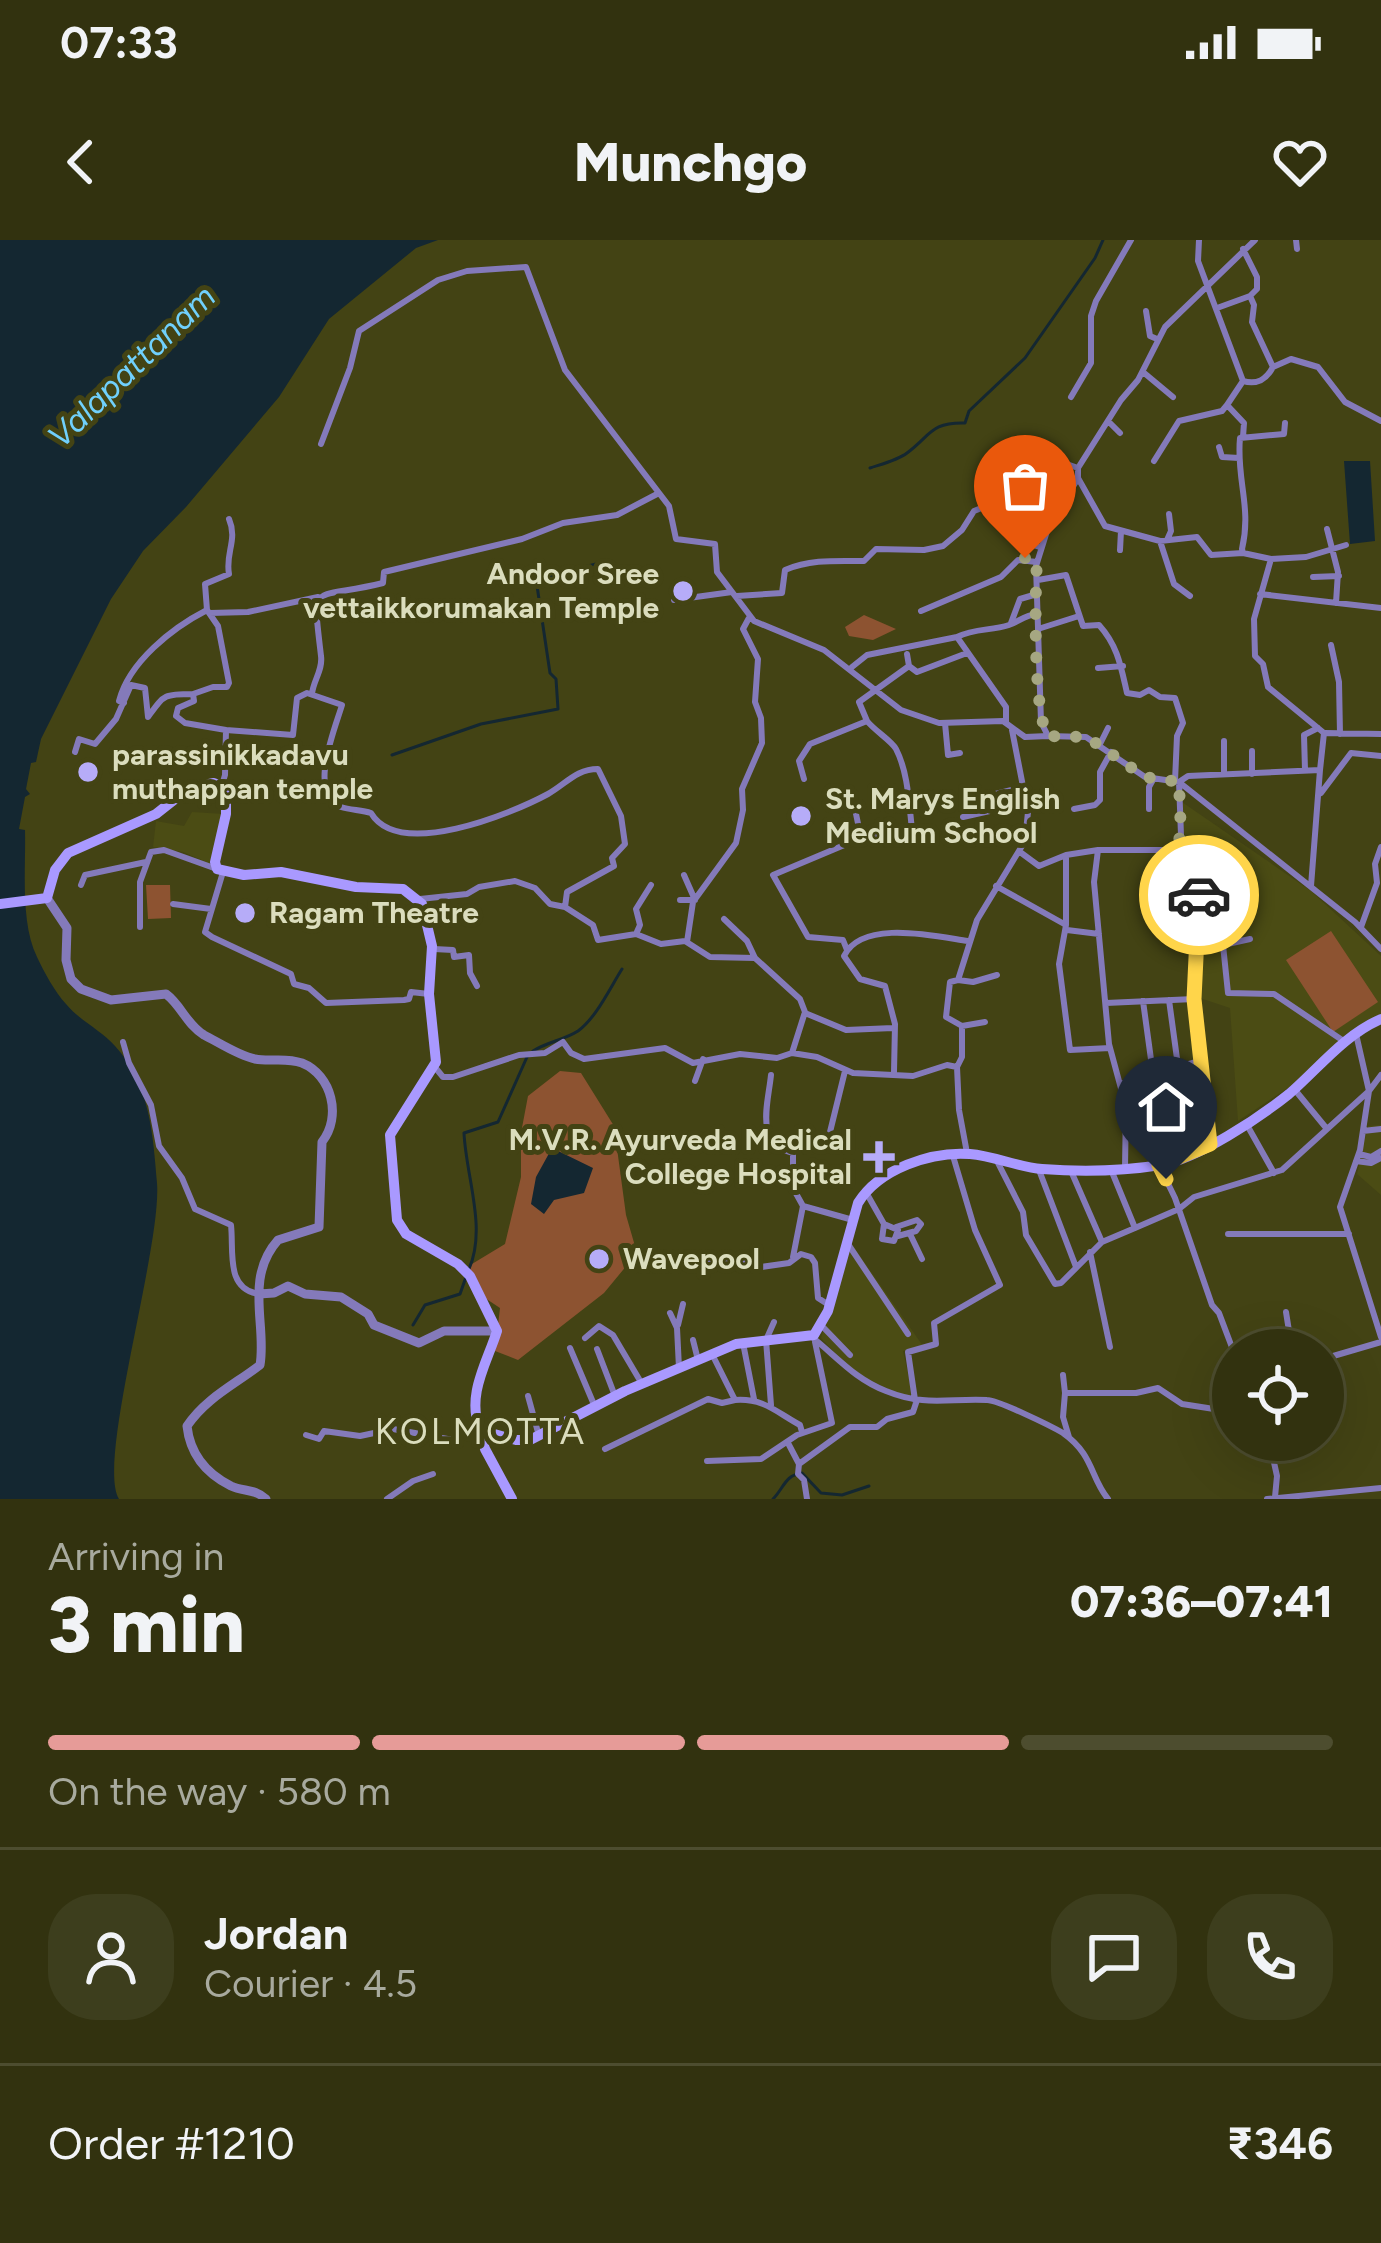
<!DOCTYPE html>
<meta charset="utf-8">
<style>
:root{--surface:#32320f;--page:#3d3e1d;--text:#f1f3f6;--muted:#a8aa9e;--line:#4d4d2f;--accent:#e69b98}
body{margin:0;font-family:Figtree,sans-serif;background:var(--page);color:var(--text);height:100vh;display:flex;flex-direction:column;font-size:45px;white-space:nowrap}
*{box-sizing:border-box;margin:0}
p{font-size:39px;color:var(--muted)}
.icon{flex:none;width:66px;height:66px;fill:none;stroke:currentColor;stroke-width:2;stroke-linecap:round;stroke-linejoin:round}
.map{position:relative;height:1259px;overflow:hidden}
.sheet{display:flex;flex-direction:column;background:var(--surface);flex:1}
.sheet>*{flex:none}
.buttons{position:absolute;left:1212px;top:1089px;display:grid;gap:24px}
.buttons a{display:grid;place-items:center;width:132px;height:132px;border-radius:50%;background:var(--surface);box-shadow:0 12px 48px #0002,0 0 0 3px var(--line);font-size:60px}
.pin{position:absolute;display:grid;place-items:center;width:102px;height:102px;color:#fff;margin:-123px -51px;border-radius:50% 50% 50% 0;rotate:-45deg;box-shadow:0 0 12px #0007}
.pin .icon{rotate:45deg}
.courier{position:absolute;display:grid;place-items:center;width:120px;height:120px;margin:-60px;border:9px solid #ffd54a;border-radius:50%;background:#fff;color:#222;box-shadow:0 3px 15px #0007}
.overview em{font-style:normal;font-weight:800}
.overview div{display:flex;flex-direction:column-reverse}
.overview{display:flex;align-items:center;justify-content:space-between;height:204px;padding:0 48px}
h1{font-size:78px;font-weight:800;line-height:90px}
.bar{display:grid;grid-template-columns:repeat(4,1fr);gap:18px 12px;align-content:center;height:144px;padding:0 48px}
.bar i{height:15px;border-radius:9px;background:var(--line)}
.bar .current{background:var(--accent)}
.bar p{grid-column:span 4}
.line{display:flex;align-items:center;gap:30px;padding:0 48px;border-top:3px solid var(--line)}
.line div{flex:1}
.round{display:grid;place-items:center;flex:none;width:126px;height:126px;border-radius:48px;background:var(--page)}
.status{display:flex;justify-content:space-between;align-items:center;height:84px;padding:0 60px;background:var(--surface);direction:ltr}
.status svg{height:33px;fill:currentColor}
header{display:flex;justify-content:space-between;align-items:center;height:156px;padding:0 48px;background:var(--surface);font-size:54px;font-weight:800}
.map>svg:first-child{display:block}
.built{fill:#4b4c14}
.green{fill:#8d5331}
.water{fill:#142731}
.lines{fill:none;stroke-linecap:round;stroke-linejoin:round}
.stream{stroke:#142731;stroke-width:3}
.minor{stroke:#847aba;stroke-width:6}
.tertiary{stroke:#847aba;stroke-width:9}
.secondary{stroke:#a999ff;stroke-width:10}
.done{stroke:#a6a782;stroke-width:12;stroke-dasharray:0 21.6}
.route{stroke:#ffd54a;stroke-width:15}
.poi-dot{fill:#b6acf8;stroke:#434314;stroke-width:4.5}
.labels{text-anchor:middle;stroke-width:10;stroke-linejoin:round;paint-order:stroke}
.poi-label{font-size:30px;font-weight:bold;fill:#dbddbd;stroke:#434314;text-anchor:start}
.water-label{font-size:33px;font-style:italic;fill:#70d0fc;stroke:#434314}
.quarter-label{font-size:36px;letter-spacing:3px;fill:#dbddbd;stroke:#434314}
</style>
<div class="status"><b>07:33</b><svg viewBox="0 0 49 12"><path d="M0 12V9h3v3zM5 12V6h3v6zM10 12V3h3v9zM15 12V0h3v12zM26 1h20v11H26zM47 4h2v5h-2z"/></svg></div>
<header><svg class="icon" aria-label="back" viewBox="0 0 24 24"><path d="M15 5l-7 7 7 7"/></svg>Munchgo<svg class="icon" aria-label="heart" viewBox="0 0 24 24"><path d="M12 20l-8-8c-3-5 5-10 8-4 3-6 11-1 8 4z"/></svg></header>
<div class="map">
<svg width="1381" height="1259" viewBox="0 0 1381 1259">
<rect width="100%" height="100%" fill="#434314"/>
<path class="built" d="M1179,560L1311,651L1381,716V774L1297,842L1238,881L1230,768L1197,757L1203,628L1176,610L1185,598Z
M192,572L224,574L211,624L183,612L153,607L156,581L184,586Z
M1381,885V955L1357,934L1368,886Z
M853,1006L923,1106L903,1111L913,1156L899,1154L868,1139L845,1124L821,1098L842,1025Z"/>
<path class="green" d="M864,375L896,389L873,400L849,396L845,387Z
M146,645H170L171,678L148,679Z
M1331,691L1378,762L1333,792L1286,720Z
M560,831L581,833L614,886L626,975L637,1013L604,1053L518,1120L495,1111L500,1068L485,1058L467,1027L505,1004L521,937V893L528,856Z"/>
<path class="water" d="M0,0H438L416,8L329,79L279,157L186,267L143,311L111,359L41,499L36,522L31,523L26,549L30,554L25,557L19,589L25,590C26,629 20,682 37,717C44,732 55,752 66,764C80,781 101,790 115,806C150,844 153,894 157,943C162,1007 96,1223 119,1259H0Z
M1344,221H1370L1375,301L1350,304Z
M552,908L593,928L584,953L554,960L544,974L531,964L536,937Z"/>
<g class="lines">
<path class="stream" d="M870,228C882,224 898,220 907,213C931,195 931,182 965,183L969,171L1025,118L1095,18L1103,0
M392,515L481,484L558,469L556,439L550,433L536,339L600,323L612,324
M533,811C547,802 564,800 578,791C596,778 610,748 622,729
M469,1029C487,988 466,937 464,893L498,882L527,817
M413,1085L425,1065L460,1054L466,1037
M773,1259C784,1248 785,1235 802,1233L821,1253L842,1255L869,1246"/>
<path class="minor" d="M1199,0L1198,21L1243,141C1257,145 1266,140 1273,127L1252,82L1254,65L1250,56L1257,49V37L1243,9
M1255,0L1165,87L1138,140L1121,160L1078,228V238L1047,291L1036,326L1041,482L1048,496L1086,497L1145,537L1179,542L1355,682L1381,709
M1296,0L1297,9
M1217,68L1250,56
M1146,71L1150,96L1157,99
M1273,127L1291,119L1318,127L1345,162L1381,181
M1143,132L1173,157
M1071,157L1091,123V76L1096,61L1131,0
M1108,181L1120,193
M1285,183L1284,194L1240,198C1236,239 1252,267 1242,309L1243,313L1271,319L1254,379L1255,416L1263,424L1268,447L1324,493L1320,530
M1243,197L1244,183L1227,165L1243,141
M321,204L350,128L359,91L438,40L467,31L526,27L565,130L669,266L676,299L715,304L717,332L754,381L824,410L901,470L939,483L1003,481L1025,497L1048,496
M1219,207L1222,217L1239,218
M1154,221L1179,181L1222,171L1227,165
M1078,238L1105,286L1160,301L1197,297L1211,315L1243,313
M993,262L999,281C1018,284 1021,303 1040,307
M1327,289L1338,332L1336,363
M1167,300L1171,291L1169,274
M1160,301L1174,344L1190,356
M1120,310L1121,291
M1271,319L1306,317L1346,305
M1313,337L1339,336
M1038,340L1066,335L1083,386L1099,385C1118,406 1121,427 1127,453L1140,455L1149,450L1160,457L1175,458L1183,483L1177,496L1175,541
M1260,354L1381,368
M737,356L782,353L785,330C811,319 836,321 864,321L876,309L924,310L943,306L962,290L974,271L1001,260L1020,243L1038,214L1078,228
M674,360L732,352
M921,371L1001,337L1018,320L1037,322
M210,373L248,372L318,357
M1011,383L1020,359L1037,354
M1038,389L1079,376
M957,397C975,388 991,391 1009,385C1019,382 1024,375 1037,374
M1331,405L1339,442L1340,494
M907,414L909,426
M852,427L867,415L957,397L1006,467V482
M1098,428L1123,426
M193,454L213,447H227L229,443L218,386L207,370
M312,454C313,441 323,430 321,416C312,338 311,361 383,343L384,332L522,299L563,283L617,275L659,253
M124,463L119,461C129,422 172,388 207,370L205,344L229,334C225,313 238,300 229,279
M867,481L859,462L909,426L917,432L967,413
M945,483L948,515L960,513
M226,490L293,495L297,458L307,453L342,465C335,489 307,554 341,567C350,570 362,570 371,573C399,620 511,574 548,554C566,544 576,529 598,529L621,576L625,604L612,618L614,626L567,652L565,667L550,664L535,648L515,641L479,647L467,654L420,659
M1325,493L1381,494
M1224,501V533
M1100,504L1108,488
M1252,511V534
M75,512L79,499L95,504L116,479L131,445L145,448L148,477C164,455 163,454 193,454L194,461L178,468L176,476L185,483L226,490L225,535L222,545
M1305,530L1304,495L1318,488
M804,539L799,521L810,504L867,481C875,491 892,501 896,509C908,532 909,563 912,590L861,598
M1321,553L1351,513L1381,516
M963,562L1023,547
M1074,569L1095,565L1100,560V532L1111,512
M1149,569V547L1154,538
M963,577L1026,563
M1098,610H1174L1199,629L1194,759L1210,904
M1174,610L1181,595L1179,542L1188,536L1320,530L1311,646
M1020,612L1039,626L1066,615L1098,610L1094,642L1109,804L1126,867L1125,927
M1066,616V685
M223,632L205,692L212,697L291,734L294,744L309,748L326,763L404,760L409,759L411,752L429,754
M81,645L85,635L146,622
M996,646L1066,685L1059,724L1070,810L1110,808
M680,660H695L684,635
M173,664L211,669
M565,667L593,685L598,700L636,694L661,704L685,701L710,717L755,718L800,759L805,772L792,813L817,817L853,833L913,836L947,825L957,827L959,870L967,913
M724,679L747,701L755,718
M140,687V642L151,612L164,610L214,628
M1361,687L1377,643L1375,624L1381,607
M1067,690L1099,694
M636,694L640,685L636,669L651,645
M1250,699L1223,705L1228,753L1274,754L1345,802
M687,702L693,662L736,603L743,570L742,549L762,503L761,478L755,462L758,419L743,389L750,376
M434,709L453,710L454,717L469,715L470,733L477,746
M847,710L843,700L808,697L773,635L861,598L855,569
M958,740L973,742L997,735
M1169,760L1178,826
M1143,761L1153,834
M1106,763L1194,759
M805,773L846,790L893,788
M962,786L985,782
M1356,794L1369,851L1360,910L1340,967L1381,1097
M123,802L129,823L151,865L159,906L182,938L195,969L231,985C234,1011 225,1049 259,1054
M434,826L443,837H453L519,815L545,813L563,802L571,813L584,819L665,808L693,823L740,814L777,818L792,813
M957,827L962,817V786L946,777L950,742L958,740L977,680L1025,601L1028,572L1012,490
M894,832L895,784L885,746L860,739L844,716C862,679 934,696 968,701
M771,835C768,865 754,903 793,913V948L803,966
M695,841L703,819
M1121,844L1203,820
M1295,850L1327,889
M1247,885L1274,933
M1363,891L1381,889
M829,896L845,831
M1359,914L1371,917L1381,911
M1356,921L1371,923L1381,918
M998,923L1023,972L1026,995L1055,1044L1061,1043L1102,1002L1135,988
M1159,925L1175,958L1212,1065L1219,1073L1233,1110
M1039,930L1076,1027
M1071,931L1102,1002
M1112,932L1135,988L1179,969L1194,957L1282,930L1369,851L1381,835
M867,954L884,984L898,990L894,1001L882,999L884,984
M896,987L917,980L921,984L916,991L898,996
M910,994L922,1019
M1228,994H1349
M848,1004L908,1094
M1090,1012L1110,1107
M793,1017L803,966L853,980
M638,1022L728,1018L761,1027L789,1023L801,1014L811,1017L815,1023L818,1058L829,1065
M1286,1072L1292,1110
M670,1073L677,1088L679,1128
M678,1085L683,1064
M822,1086L850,1115
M812,1097C838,1118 855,1139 886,1151C925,1167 949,1158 987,1160C998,1160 1051,1186 1063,1193C1094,1215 1090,1237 1108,1259
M585,1098L599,1086L613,1095L642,1144
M693,1100L698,1120
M743,1103L754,1159
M570,1108L595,1167
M597,1109L615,1156
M1323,1119L1381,1102
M1063,1135L1065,1153
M528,1156L539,1196
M735,1160C764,1158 776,1172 800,1185L802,1192
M915,1160L908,1112L936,1104L934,1083L1000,1045L975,990L953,916
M771,1165L766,1100L774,1082
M306,1195L319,1199L324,1191L360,1196L393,1189L453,1200L480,1190
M1069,1197L1063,1177L1065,1153H1136L1158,1148L1182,1164L1214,1169L1233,1157
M1269,1200L1277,1236L1275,1257
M788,1203L799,1224L798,1234L804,1240L807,1259
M605,1209L708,1159L722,1163L735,1160L712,1114
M707,1221L761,1219L797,1195L832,1183L815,1102
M799,1224L850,1187H877L887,1179L913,1172L917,1160
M387,1259L413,1241L433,1234
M1267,1259L1381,1248"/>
<path class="tertiary" d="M47,658L67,688L66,720L71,739L81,749L111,760L166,754C181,765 187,785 204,795C218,802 239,816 255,819C271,822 285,817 302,823C332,835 342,877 322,902L319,987L278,1000C244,1038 267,1086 260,1125C234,1145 206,1158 187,1186C190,1214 205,1233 231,1246C244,1252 254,1248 266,1259
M259,1054L274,1053L288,1046L305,1054L341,1057L368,1074L374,1085L419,1103L444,1091H497"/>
<path class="secondary" d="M0,664L47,658L55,630L68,613L156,574L189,548L214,543L226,548V574L215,622L217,629L244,635L281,632L356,647L403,649L422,664L432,706L429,754L436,822L390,895L397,980L406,994L458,1024L470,1036L497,1091C487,1123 466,1155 480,1190L516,1200H530L625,1151L736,1104L814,1095L828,1071L858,963C879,929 931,911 970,914C994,916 1018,927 1042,929C1081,932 1123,931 1161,925C1199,918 1259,878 1289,854C1319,828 1344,795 1381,779
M480,1190L485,1209L512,1259"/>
</g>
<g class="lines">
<path class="done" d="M1025,318L1037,322C1035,353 1033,474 1048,496L1087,497L1145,537L1179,542L1181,595L1174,610L1199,629V655"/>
<path class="route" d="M1166,939L1159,925L1210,904L1194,759L1199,655"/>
</g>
<g class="poi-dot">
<circle cx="683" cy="351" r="12"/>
<circle cx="88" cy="532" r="12"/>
<circle cx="801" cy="576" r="12"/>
<circle cx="245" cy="673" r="12"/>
<path d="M873 899h12v12h12v12h-12v12h-12v-12h-12v-12h12z"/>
<circle cx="599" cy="1019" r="12"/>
</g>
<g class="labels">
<g class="poi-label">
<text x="659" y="344" text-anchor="end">Andoor Sree<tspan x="659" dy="34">vettaikkorumakan Temple</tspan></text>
<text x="112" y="525">parassinikkadavu<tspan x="112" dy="34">muthappan temple</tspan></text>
<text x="825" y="569">St. Marys English<tspan x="825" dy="34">Medium School</tspan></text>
<text x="269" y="683">Ragam Theatre</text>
<text x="852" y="910" text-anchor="end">M.V.R. Ayurveda Medical<tspan x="852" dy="34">College Hospital</tspan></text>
<text x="623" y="1029">Wavepool</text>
</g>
<g class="water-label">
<text transform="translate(131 126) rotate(-44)" y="12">Valapattanam</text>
</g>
<g class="quarter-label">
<text x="481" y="1204">KOLMOTTA</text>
</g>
</g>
</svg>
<div class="buttons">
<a><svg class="icon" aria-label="locate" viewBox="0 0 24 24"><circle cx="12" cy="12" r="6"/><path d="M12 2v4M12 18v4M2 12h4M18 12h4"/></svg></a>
</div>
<div class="pin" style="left:1025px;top:318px;background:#ea580c"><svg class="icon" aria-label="bag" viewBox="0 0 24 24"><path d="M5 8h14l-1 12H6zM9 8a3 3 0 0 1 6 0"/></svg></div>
<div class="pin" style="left:1166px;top:939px;background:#1f2937"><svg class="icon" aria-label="home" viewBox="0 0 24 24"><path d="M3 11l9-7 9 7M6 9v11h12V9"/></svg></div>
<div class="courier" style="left:1199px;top:655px"><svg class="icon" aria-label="car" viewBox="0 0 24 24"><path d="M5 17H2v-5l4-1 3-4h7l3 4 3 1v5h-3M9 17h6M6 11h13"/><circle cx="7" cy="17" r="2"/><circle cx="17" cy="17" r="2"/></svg></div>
</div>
<section class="sheet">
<div class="overview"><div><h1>3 min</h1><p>Arriving in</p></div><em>07:36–07:41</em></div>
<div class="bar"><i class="current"></i><i class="current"></i><i class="current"></i><i></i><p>On the way · 580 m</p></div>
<div class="line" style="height:216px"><a class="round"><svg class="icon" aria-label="person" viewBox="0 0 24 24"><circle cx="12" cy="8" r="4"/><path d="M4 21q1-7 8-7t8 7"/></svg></a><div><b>Jordan</b><p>Courier · 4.5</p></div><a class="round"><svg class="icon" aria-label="chat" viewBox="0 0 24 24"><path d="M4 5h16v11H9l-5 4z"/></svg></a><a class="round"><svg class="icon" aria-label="phone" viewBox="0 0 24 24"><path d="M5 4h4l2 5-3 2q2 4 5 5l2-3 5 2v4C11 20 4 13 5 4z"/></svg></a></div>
<div class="line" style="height:156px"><div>Order #1210</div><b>₹346</b></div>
</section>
